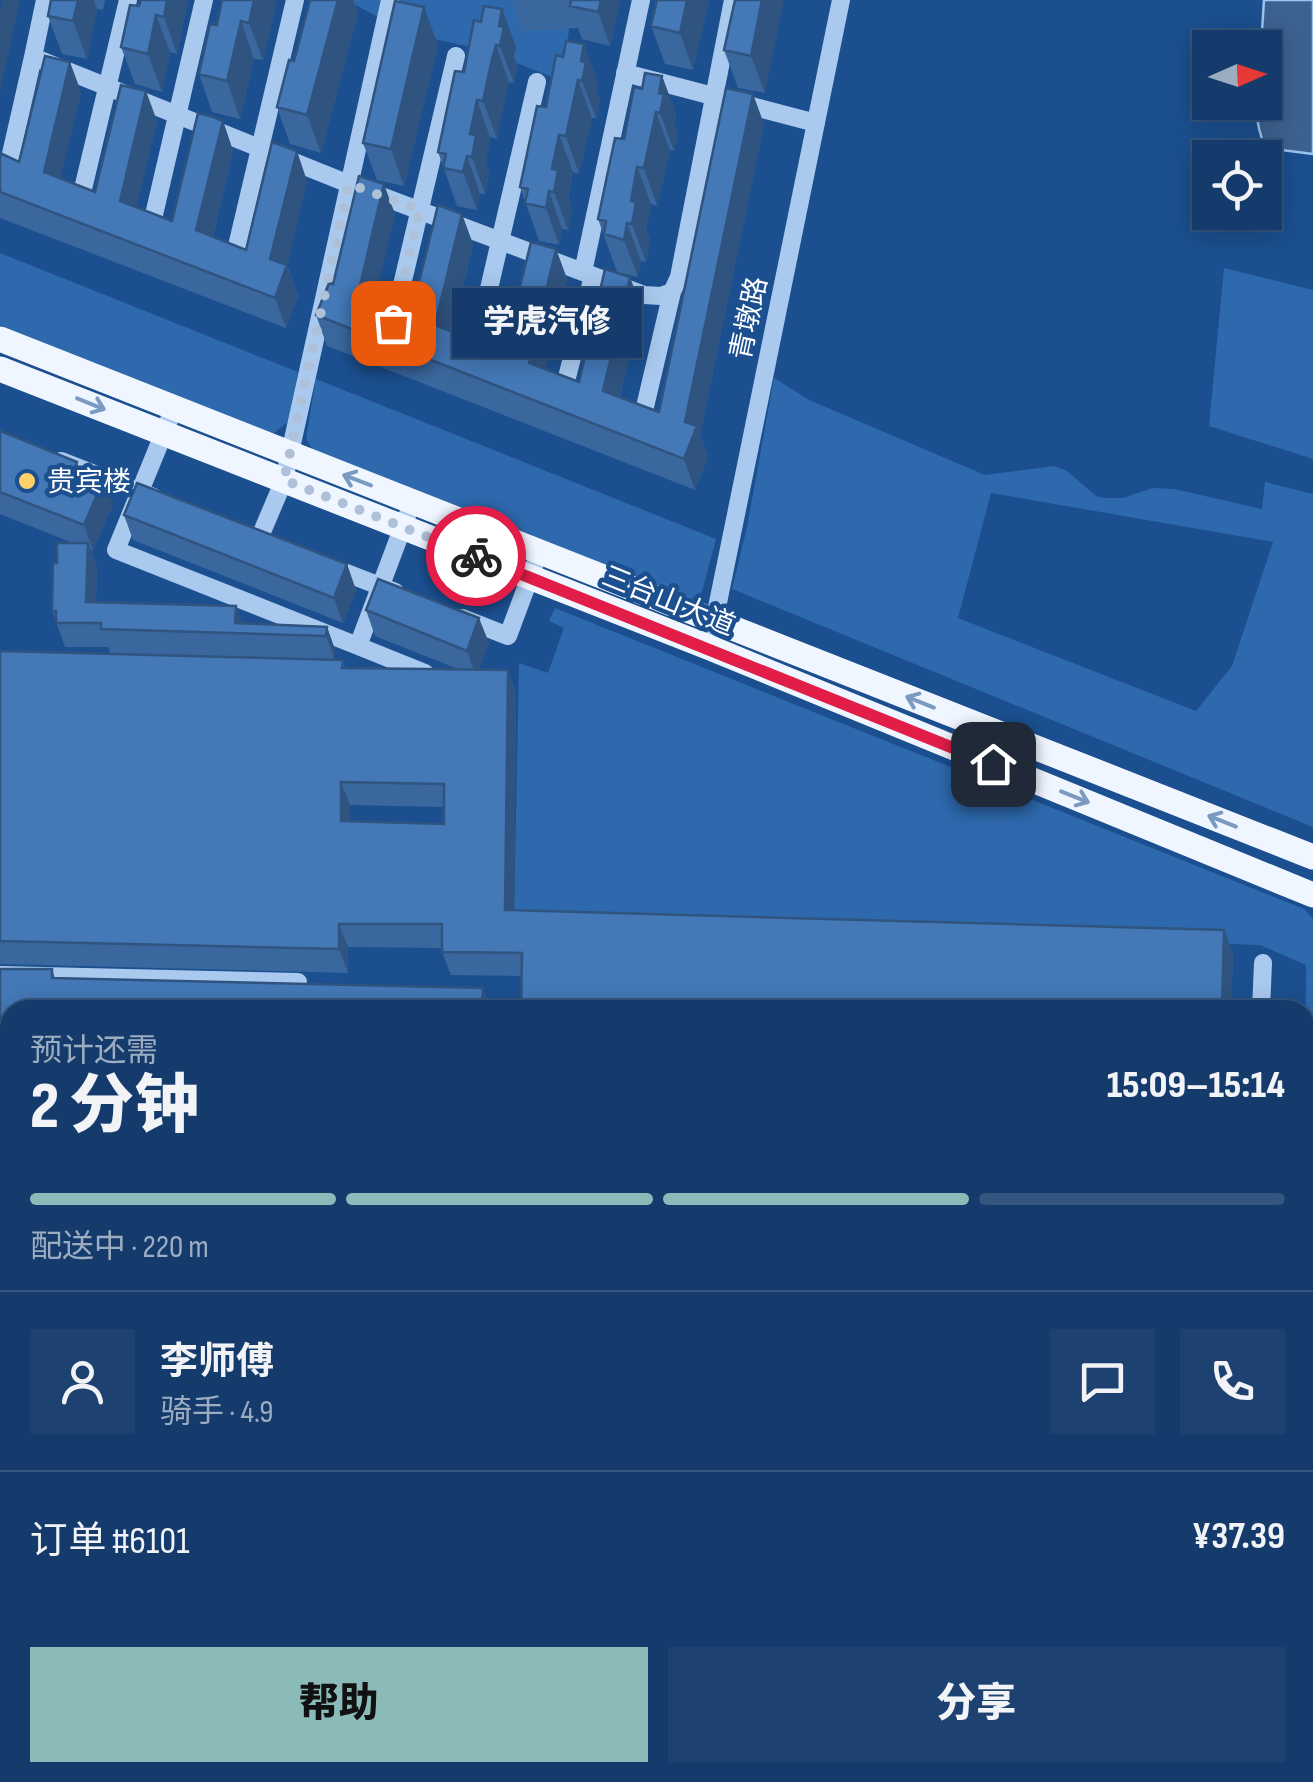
<!DOCTYPE html>
<html lang="zh">
<meta charset="utf-8">
<style>
:root{--surface:#143b6b;--page:#1d4271;--text:#f1f3f6;--muted:#9dadc1;--line:#33557e;--accent:#8bbbb9}
body{margin:0;font-family:"Sofia Sans Condensed","Noto Sans SC",sans-serif;background:var(--page);color:var(--text);height:100vh;display:flex;flex-direction:column;font-size:38px;white-space:nowrap}
*{box-sizing:border-box;margin:0}
p{font-size:32px;color:var(--muted)}
.icon{flex:none;width:55px;height:55px;fill:none;stroke:currentColor;stroke-width:2;stroke-linecap:round;stroke-linejoin:round}
.map{position:relative;flex:1;overflow:hidden}
.sheet{position:absolute;left:0px;top:1000px;width:1315px;height:782px;display:flex;flex-direction:column;background:var(--surface);border-radius:30px 30px 0 0;box-shadow:0 5px 25px #0003,0 0 0 2px var(--line)}
.sheet>*{flex:none}
.needle{width:65px;rotate:87deg}
.controls{position:absolute;left:1192px;top:30px;display:grid;gap:20px}
.controls a{display:grid;place-items:center;width:90px;height:90px;border-radius:0px;background:var(--surface);box-shadow:0 5px 25px #0003,0 0 0 2px var(--line);font-size:50px}
.pin{position:absolute;display:grid;place-items:center;width:85px;height:85px;color:#fff;margin:-42px;border-radius:20px;box-shadow:0 5px 15px #0006}
.courier{position:absolute;display:grid;place-items:center;width:100px;height:100px;margin:-50px;border:8px solid #e11d48;border-radius:50%;background:#fff;color:#222;box-shadow:0 2px 12px #0007}
.bubble{position:absolute;height:70px;border-radius:0px;background:var(--surface);box-shadow:0 5px 25px #0003,0 0 0 2px var(--line);font-size:32px;font-weight:800;line-height:70px;text-align:center}
.headline em{font-style:normal;font-weight:800}
.headline div{display:flex;flex-direction:column-reverse}
.headline{display:flex;align-items:center;justify-content:space-between;height:170px;padding:0 30px}
h1{font-size:65px;font-weight:800;line-height:75px}
.bar{display:grid;grid-template-columns:repeat(4,1fr);gap:15px 10px;align-content:center;height:120px;padding:0 30px}
.bar i{height:12px;border-radius:8px;background:var(--line)}
.bar .on{background:var(--accent)}
.bar p{grid-column:span 4}
.line{display:flex;align-items:center;gap:25px;padding:0 30px;border-top:2px solid var(--line)}
.line div{flex:1}
.round{display:grid;place-items:center;flex:none;width:105px;height:105px;border-radius:0px;background:var(--page)}
.action{display:flex;gap:20px;margin-top:auto;padding:20px 30px}
.action a{flex:1;height:115px;border-radius:0px;background:var(--accent);color:#111;font-size:40px;font-weight:800;line-height:115px;text-align:center}
.action a+a{background:var(--page);color:var(--text)}
.map>svg:first-child{display:block}
.green{fill:#2e69ad;fill-rule:evenodd}
.water{fill:#3c6290;stroke:#9cc4f0;stroke-width:2.5}
.lines{fill:none;stroke-linecap:round;stroke-linejoin:round}
.minor{stroke:#a9c9ee;stroke-width:18}
.major{stroke:#f0f6ff;stroke-width:25}
.wall{fill:#3a679d;fill-rule:evenodd}
.shaded-wall{fill:#305480}
.building{fill:#4478b7;stroke:#305480;stroke-width:2.5;fill-rule:evenodd}
.oneway{stroke:#7b9ac1}
.done{stroke:#afc1d8;stroke-width:10;stroke-dasharray:0 18}
.route{stroke:#e11d48;stroke-width:12}
.poi-dot{fill:#ffd166;stroke:#1b4f8f;stroke-width:4}
.labels{text-anchor:middle;stroke-width:9;stroke-linejoin:round;paint-order:stroke}
.street-label{font-size:28px;fill:#fff;stroke:#1b4f8f}
.poi-label{font-size:28px;fill:#fff;stroke:#1b4f8f;text-anchor:start}
</style>
<div class="map">
<svg width="1313" height="1782" viewBox="0 0 1313 1782">
<rect width="100%" height="100%" fill="#1b4f8f"/>
<path class="green" d="M346,0H573L562,81L484,50L408,33Z
M0,253L298,372L288,422L274,433L254,431L0,325Z
M1224,268L1313,290V459L1209,426Z
M774,378L809,400L985,475L1054,466L1067,471L1096,496L1104,498H1123L1153,488L1174,489L1262,509L1265,482L1313,494V827L732,589L747,527ZM991,493L1273,542L1232,666L1196,711L958,618Z
M316,379L716,539L701,595L689,598L314,453L306,438Z
M555,608L1304,909L1313,919V1211L1305,1213L1306,965L1260,945L514,919L519,663L548,673L564,628L549,621Z
M1305,1306L1313,1308V1542L1306,1782H1282V1773L1305,1772Z"/>
<path class="water" d="M1264,0H1313V154L1266,148C1259,134 1256,118 1257,103L1265,102V48L1261,47Z"/>
<g class="lines">
<path class="minor" d="M45,0L33,57L349,184L644,295L661,296L672,292L679,277L733,0
M625,73L816,123
M8,167L33,57
M82,193L128,0
M153,219L204,0
M237,246L295,0
M583,272L641,0
M393,323L456,56
M475,349L537,82
M565,385L593,276
M174,408L116,550L358,646L407,516
M644,411L672,292
M61,461L153,497
M259,539L284,480L390,0
M331,567L395,592
M462,618L508,636L534,566
M712,632L841,0
M358,646L425,673
M0,975L298,982
M1261,1010L1263,963
M0,1141H10
M1305,1245H1313
M0,1447L10,1448
M0,1731H10
M130,1782V1772
M396,1782V1772
M857,1782V1772
M1239,1782V1772"/>
<path class="major" d="M0,339L1313,857
M0,369L708,647L1313,895"/>
</g>
<path class="wall" d="M51,0H105L103,10L97,9L87,59L62,54L48,16Z
M141,0H188L177,54L170,52L162,92L135,84L121,47Z
M277,0L263,60L254,59L240,119L212,112L199,74L217,25Z
M310,0H353L358,13L321,153L290,144L277,107L294,61Z
M512,0H620L610,46L582,39L578,28L523,31Z
M709,0L693,70L665,64L651,26Z
M735,0L765,93L738,88L724,50Z
M481,22L516,47L514,56L517,65L514,83L509,82L505,97L497,139L490,137L486,162L489,173L485,194H480L477,210L457,206L438,152Z
M438,45L404,186L377,180L363,143Z
M556,55L598,82L596,90L600,99L596,118H592L579,174L573,172L568,197L572,208L568,230L562,229L559,245L539,241L520,187L546,107Z
M662,76L676,114L674,122L678,132L674,151L670,150L657,206L651,204L646,229L650,240L646,262L641,261L638,277L617,272L598,219L642,89Z
M81,92L60,178L95,192L157,121L136,207L172,221L223,121L233,151L213,237L246,250L307,181L287,265L298,296L286,328L0,218V153L19,162Z
M764,124L700,435L708,457L695,490L327,346L316,315L333,284L395,214L374,300L411,315L473,244L452,332L504,352L556,249L567,279L545,369L579,382L641,307L620,397L659,412Z
M0,431L77,462L79,469L113,504L93,551L90,550L97,567L96,603L242,624L327,627L335,650V660L110,653L108,647H65L52,611L57,563L73,543L0,514Z
M124,515L356,590L343,623L133,540Z
M366,610L489,643L479,669L508,670L516,693L514,910L1224,930L1233,954L1231,1010H521L522,976L451,975L442,952V948L348,947V973L0,964V651L343,660L345,668L458,669L375,636ZM350,805L444,807V824L349,822Z
M0,969H52L55,978L483,988L491,1010H10V1104H0Z
M0,1143H10V1279H0Z
M0,1476L10,1480V1556L0,1552Z
M0,1579H10V1717H0Z"/>
<path class="shaded-wall" d="M2,0H20L0,92V10Z
M78,0H94L97,9L87,59L73,21Z
M167,0H188L177,54L164,17Z
M254,0H277L263,60L249,23Z
M338,0H353L358,13L321,153L307,115Z
M601,0H620L610,46L598,12Z
M687,0H709L693,70L680,33Z
M762,0H784L765,93L751,56Z
M424,7L438,45L404,186L391,149Z
M502,9L516,47L514,56L517,65L514,83L500,46L499,26Z
M156,15L170,52L162,92L148,54Z
M241,21L254,59L240,119L227,81Z
M584,44L598,82L596,90L600,99L596,118L582,81L581,61Z
M496,45L509,82L497,139L483,101Z
M70,62L81,92L55,202L44,172Z
M662,76L676,114L674,122L678,132L674,151L660,113L659,93Z
M578,80L592,118L579,174L566,136Z
M146,91L157,121L131,231L120,201Z
M753,94L764,124L700,435L708,457L695,490L684,459L685,422Z
M477,100L490,137L486,162L489,173L485,194L472,157L470,134Z
M656,112L670,150L657,206L644,168Z
M223,121L233,151L207,261L196,230Z
M559,135L573,172L568,197L572,208L568,230L554,192L552,169Z
M297,151L307,181L287,267L298,296L286,328L275,298L270,259Z
M467,156L480,194L477,210L463,172Z
M637,167L651,204L646,229L650,240L646,262L632,224L631,201Z
M384,184L395,214L369,324L358,294Z
M549,191L562,229L559,245L546,208Z
M462,214L473,244L446,355L435,325Z
M627,223L641,261L638,277L624,240Z
M556,249L567,279L540,393L529,363Z
M630,277L641,307L614,421L603,391Z
M104,478L113,504L93,551L84,525Z
M88,543L97,567L95,626L86,602Z
M347,564L356,590L343,623L334,598Z
M236,606L245,630L235,623Z
M479,618L489,643L476,676L467,651Z
M327,627L335,650V660L326,636Z
M508,670L516,693L514,933L505,910Z
M341,782L350,805L349,845L341,821Z
M339,924L348,947V973L339,949Z
M1224,930L1233,954L1231,1010H1222Z
M483,988L491,1010H482Z
M819,1772H827V1782H819Z
M1202,1772H1210L1209,1782H1202Z"/>
<path class="building" d="M51,0H78L73,21L48,16Z
M141,0H167L164,17L156,15L148,54L121,47L130,5L139,6Z
M222,0H254L249,23L241,21L227,81L199,74L210,24L217,25Z
M310,0H338L307,115L277,107L289,60L294,61Z
M571,0H601L598,12L570,6Z
M657,0H687L680,33L651,26Z
M735,0H762L751,56L724,50Z
M395,1L424,7L391,149L363,143Z
M484,6L502,9L499,26L504,27L500,46L496,45L492,59L483,101L477,100L470,134L476,135L472,157L467,156L463,172L443,168L446,154L438,152L455,71L464,72L474,20L481,22Z
M566,41L584,44L581,61L586,62L582,81L578,80L566,136L559,135L552,169L558,170L554,192L549,191L546,208L525,203L528,189L520,187L537,106L546,107L556,55L563,57Z
M45,56L70,62L44,172L95,192L121,85L146,91L120,201L172,221L198,113L213,117L223,121L196,230L246,250L272,142L297,151L270,259L287,265L275,298L0,192V153L19,162Z
M645,73L662,76L659,93L664,94L660,113L656,112L644,168L637,167L631,201L636,202L632,224L627,223L624,240L604,234L606,221L598,219L615,138L624,139L634,87L642,89Z
M726,88L753,94L685,422L697,426L684,459L316,315L329,283L333,284L359,176L384,184L358,294L411,315L438,205L462,214L435,325L504,352L531,242L556,249L529,363L579,382L605,269L630,277L603,391L659,412Z
M0,431L77,462L75,467L104,478L84,525L0,492Z
M137,483L347,564L334,598L124,515Z
M57,543H88L86,602L236,606L235,623L327,627L326,636L101,629V623H56V611H52L53,563H57Z
M378,579L479,618L467,651L366,610Z
M0,651L343,660L342,668L508,670L505,910L1224,930L1222,1010H521L522,953L442,952V924H339V949L0,941ZM341,782L444,784V824L341,821Z
M0,969H52V978L483,988L482,1010H10V1078H0Z
M0,1143H10V1254L0,1253Z
M0,1476L10,1480V1533L0,1530Z
M0,1579H10V1698L0,1697Z
M429,1772H475V1782H429Z
M500,1772H819V1782H499Z
M882,1772H1202V1782H882Z"/>
<defs><path id="oneway-shaft" d="M-6 0H5M1.5-3L5.5 0L1.5 3" fill="none" stroke-width="1.6" stroke-linecap="round" stroke-linejoin="round" transform="scale(2.5)"/></defs>
<g class="oneway">
<use href="#oneway-shaft" transform="translate(91 404) rotate(22)"/>
<use href="#oneway-shaft" transform="translate(357 480) rotate(-159)"/>
<use href="#oneway-shaft" transform="translate(920 702) rotate(-158)"/>
<use href="#oneway-shaft" transform="translate(1075 797) rotate(22)"/>
<use href="#oneway-shaft" transform="translate(1222 821) rotate(-158)"/>
</g>
<g class="lines">
<path class="done" d="M393,323L420,210L349,184L284,480L476,556"/>
<path class="route" d="M476,556L993,764"/>
</g>
<circle class="poi-dot" cx="27" cy="481" r="10"/>
<g class="labels">
<g class="street-label">
<text transform="translate(748 318) rotate(-78)" y="10">青墩路</text>
<text transform="translate(669 600) rotate(22)" y="10">三台山大道</text>
</g>
<g class="poi-label">
<text x="47" y="491">贵宾楼</text>
</g>
</g>
</svg>
<div class="controls">
<a><svg class="needle" viewBox="-14 -14 28 28"><path d="M0-13l5 13h-10z" fill="#e53935"/><path d="M0 13l5-13h-10z" fill="#9dadc1"/></svg></a>
<a><svg class="icon" aria-label="locate" viewBox="0 0 24 24"><circle cx="12" cy="12" r="6"/><path d="M12 2v4M12 18v4M2 12h4M18 12h4"/></svg></a>
</div>
<div class="pin" style="left:393px;top:323px;background:#ea580c"><svg class="icon" aria-label="bag" viewBox="0 0 24 24"><path d="M5 8h14l-1 12H6zM9 8a3 3 0 0 1 6 0"/></svg></div>
<div class="pin" style="left:993px;top:764px;background:#1f2937"><svg class="icon" aria-label="home" viewBox="0 0 24 24"><path d="M3 11l9-7 9 7M6 9v11h12V9"/></svg></div>
<div class="courier" style="left:476px;top:556px"><svg class="icon" aria-label="bike" viewBox="0 0 24 24"><circle cx="6" cy="16" r="4"/><circle cx="18" cy="16" r="4"/><path d="M6 16l4-8h5l3 8M10 8l3 8H6M13 5h3"/></svg></div>
<div class="bubble" style="left:452px;top:288px;width:190px">学虎汽修</div>
<section class="sheet">
<div class="headline"><div><h1>2 分钟</h1><p>预计还需</p></div><em>15:09–15:14</em></div>
<div class="bar"><i class="on"></i><i class="on"></i><i class="on"></i><i></i><p>配送中 · 220 m</p></div>
<div class="line" style="height:180px"><a class="round"><svg class="icon" aria-label="person" viewBox="0 0 24 24"><circle cx="12" cy="8" r="4"/><path d="M4 21q1-7 8-7t8 7"/></svg></a><div><b>李师傅</b><p>骑手 · 4.9</p></div><a class="round"><svg class="icon" aria-label="chat" viewBox="0 0 24 24"><path d="M4 5h16v11H9l-5 4z"/></svg></a><a class="round"><svg class="icon" aria-label="phone" viewBox="0 0 24 24"><path d="M5 4h4l2 5-3 2q2 4 5 5l2-3 5 2v4C11 20 4 13 5 4z"/></svg></a></div>
<div class="line" style="height:130px"><div>订单 #6101</div><b>¥37.39</b></div>
<div class="action"><a>帮助</a><a>分享</a></div>
</section>
</div>
